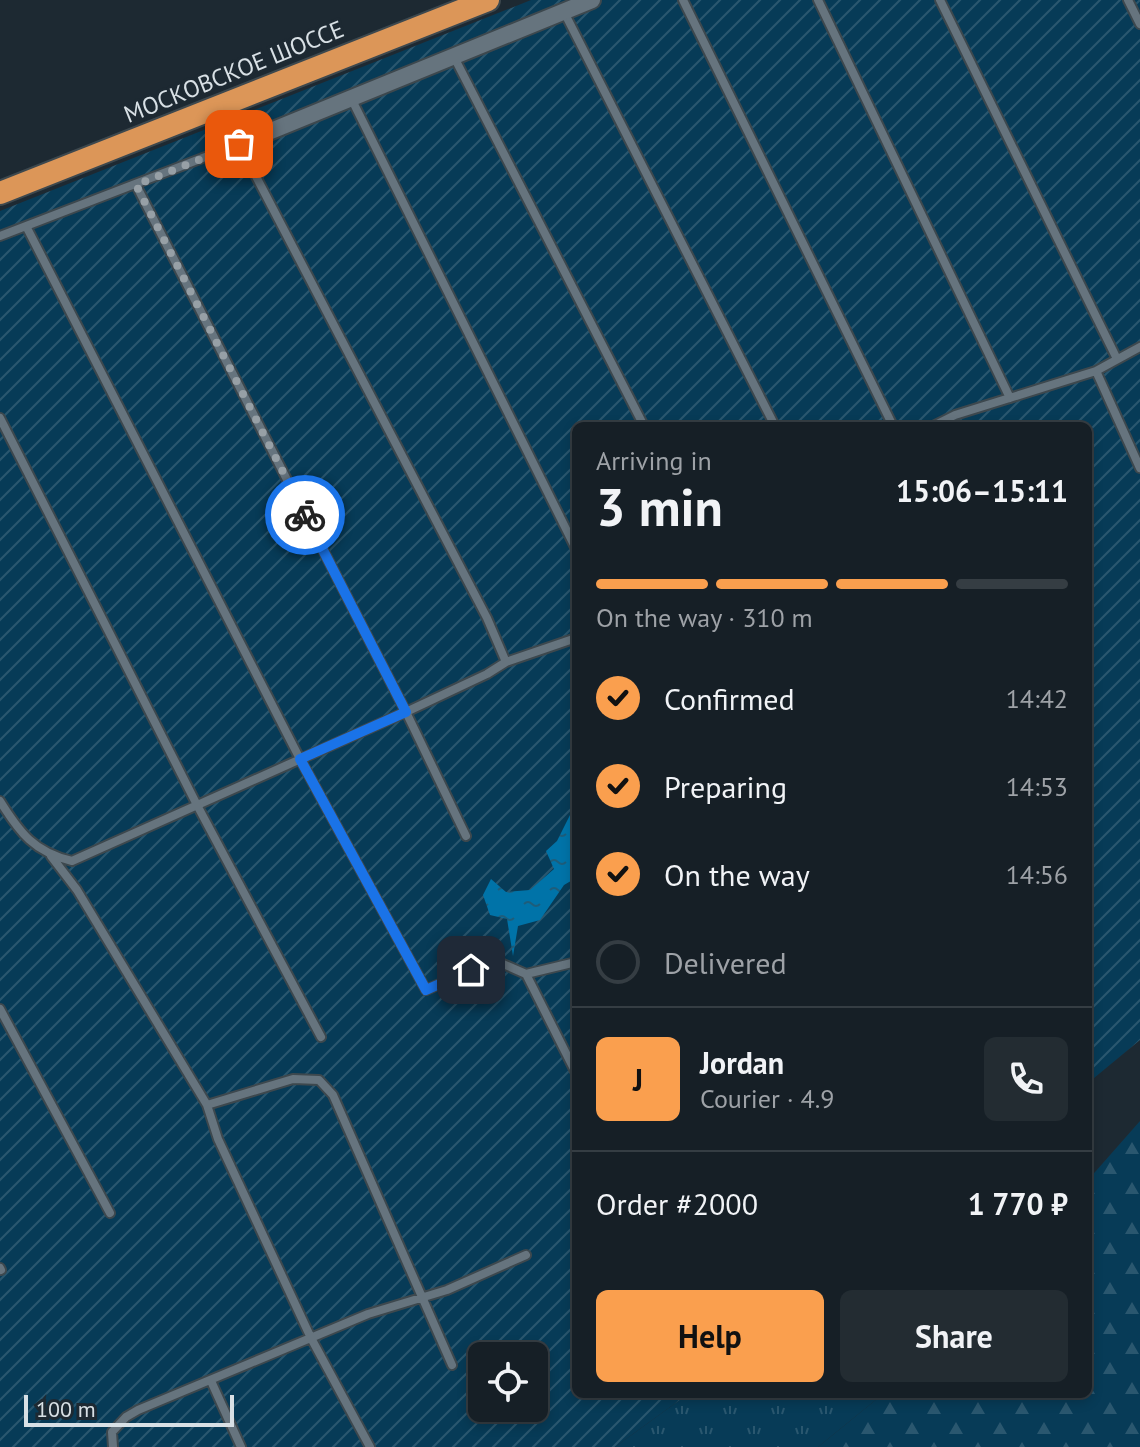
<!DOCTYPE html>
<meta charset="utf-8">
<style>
:root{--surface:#161f26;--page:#232c32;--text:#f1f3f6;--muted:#9ea2a7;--line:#353d43;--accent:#fa9f4e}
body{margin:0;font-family:"PT Sans",sans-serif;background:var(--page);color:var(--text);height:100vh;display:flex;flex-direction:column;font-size:30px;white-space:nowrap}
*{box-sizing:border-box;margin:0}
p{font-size:26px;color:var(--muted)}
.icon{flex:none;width:44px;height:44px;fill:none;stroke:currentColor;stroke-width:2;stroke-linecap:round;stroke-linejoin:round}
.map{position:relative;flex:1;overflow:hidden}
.side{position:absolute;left:572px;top:422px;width:520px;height:976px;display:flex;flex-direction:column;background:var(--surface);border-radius:12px;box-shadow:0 4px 12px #0003,0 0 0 2px var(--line)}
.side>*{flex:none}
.controls{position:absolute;left:468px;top:1342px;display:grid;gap:16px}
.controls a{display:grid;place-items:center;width:80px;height:80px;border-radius:12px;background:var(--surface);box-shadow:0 4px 12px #0003,0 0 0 2px var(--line);font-size:40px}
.scale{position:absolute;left:24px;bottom:20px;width:210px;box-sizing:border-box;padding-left:8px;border:4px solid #d8e0e5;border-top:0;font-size:22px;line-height:28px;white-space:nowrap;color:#d8e0e5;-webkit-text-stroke:6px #1d2932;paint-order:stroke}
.pin{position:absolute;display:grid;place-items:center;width:68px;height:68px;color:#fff;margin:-34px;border-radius:16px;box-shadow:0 4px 12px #0006}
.courier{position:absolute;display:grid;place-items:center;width:80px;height:80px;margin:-40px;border:6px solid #1a73e8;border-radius:50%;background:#fff;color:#222;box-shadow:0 2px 10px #0007}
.head em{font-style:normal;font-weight:700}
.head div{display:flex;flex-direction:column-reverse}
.head{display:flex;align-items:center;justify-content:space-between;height:136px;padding:0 24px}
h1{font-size:52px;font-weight:700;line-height:60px}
.bar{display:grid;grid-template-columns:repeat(4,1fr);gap:12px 8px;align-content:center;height:96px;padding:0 24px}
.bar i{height:10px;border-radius:6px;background:var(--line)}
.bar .active{background:var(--accent)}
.bar p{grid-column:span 4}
.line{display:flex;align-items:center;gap:20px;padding:0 24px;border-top:2px solid var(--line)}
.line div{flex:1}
.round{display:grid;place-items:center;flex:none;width:84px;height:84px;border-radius:12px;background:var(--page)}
ol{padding:0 24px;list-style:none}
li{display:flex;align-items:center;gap:24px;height:88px}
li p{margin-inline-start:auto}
li .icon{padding:8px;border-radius:50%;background:var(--accent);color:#111;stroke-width:4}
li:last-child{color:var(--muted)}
li i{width:44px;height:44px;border:4px solid var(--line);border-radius:50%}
.button{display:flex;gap:16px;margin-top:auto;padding:16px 24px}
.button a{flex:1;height:92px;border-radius:12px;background:var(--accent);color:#111;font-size:32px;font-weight:700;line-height:92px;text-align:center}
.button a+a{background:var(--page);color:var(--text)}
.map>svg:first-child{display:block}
.grass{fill:url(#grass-tufts)}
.forest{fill:url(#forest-firs)}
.garden{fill:url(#garden-furrows);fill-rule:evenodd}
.water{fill:url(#water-ripples)}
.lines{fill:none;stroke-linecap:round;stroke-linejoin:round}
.service-casing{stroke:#3d484e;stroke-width:12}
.minor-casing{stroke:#3d484e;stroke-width:20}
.trunk-casing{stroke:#3d484e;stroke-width:26}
.service{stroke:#66747e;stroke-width:8}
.minor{stroke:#66747e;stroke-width:16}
.trunk{stroke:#dc9658;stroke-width:22}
.done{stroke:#97a0a6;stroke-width:8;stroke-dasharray:0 14.4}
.route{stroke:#1a73e8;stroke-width:10}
.labels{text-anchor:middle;stroke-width:6;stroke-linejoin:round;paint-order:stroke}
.street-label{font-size:24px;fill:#d8e0e5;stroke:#1d2932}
</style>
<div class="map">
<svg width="1140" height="1447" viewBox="0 0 1140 1447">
<defs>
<pattern id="grass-tufts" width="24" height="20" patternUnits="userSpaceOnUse" patternTransform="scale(2)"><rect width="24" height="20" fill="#073b57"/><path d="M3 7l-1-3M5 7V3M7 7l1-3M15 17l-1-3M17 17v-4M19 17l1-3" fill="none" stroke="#2a576f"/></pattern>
<pattern id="forest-firs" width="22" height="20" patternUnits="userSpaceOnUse" patternTransform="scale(2)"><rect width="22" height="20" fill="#073b57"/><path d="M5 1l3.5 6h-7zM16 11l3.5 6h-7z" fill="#2a576f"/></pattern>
<pattern id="garden-furrows" width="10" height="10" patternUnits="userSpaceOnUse" patternTransform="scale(2)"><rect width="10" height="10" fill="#073b57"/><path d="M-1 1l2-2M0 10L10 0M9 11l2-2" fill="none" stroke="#2a576f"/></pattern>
<pattern id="water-ripples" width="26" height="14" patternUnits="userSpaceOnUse" patternTransform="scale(2)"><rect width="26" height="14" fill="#0073a8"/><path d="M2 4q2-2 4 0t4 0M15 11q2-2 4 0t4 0" fill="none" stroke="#1d5d7b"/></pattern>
</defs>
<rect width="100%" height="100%" fill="#1d2932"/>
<path class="grass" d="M688,1394H883L818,1447H615Z"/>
<path class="forest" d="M1140,1121V1447H818L883,1394H1088V1180Z"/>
<path class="garden" d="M531,0H1140V1040L1088,1083V426H576V1394H688L615,1447H0V211ZM482,1356H534V1408H482Z"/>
<path class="water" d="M576,803V878L564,885L540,920L518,926L513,956L507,919L490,915L483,895L491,879L506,892L530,890L554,869L546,851L557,841Z"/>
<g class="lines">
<defs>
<path id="service" d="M683,0L893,426
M818,0L1010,398
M940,0L1117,359
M1128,0L1140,24
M564,12L775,426
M454,57L644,426
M351,98L576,549
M136,185L406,712L466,836
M26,226L300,759L426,990L494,960L526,974L576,962
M0,236L239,144L487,618L506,662
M1096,371L1140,347
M0,418L197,805L321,1037
M933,426L955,415L1096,371L1140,468
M0,801C20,833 34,852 72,861L406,712L487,674L506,662L576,638
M51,856L77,890L207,1105L218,1139L311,1338L370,1447
M526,974L576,1073
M0,1009L110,1213
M207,1105L293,1079L319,1080L333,1095L452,1365
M0,1268L1,1270
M211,1381L241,1447
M113,1447L112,1432L126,1417L138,1410L368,1314L447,1290L526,1255"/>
<path id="minor" d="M239,144L592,0"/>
<path id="trunk" d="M0,193L488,0"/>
</defs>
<use href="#service" class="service-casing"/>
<use href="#minor" class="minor-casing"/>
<use href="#trunk" class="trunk-casing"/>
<use href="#service" class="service"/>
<use href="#minor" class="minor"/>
<use href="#trunk" class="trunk"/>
</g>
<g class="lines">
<path class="done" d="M239,144L136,185L305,515"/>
<path class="route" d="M305,515L406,712L300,759L426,990L471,970"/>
</g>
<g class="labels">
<g class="street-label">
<text transform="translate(234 72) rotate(-22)" y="8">МОСКОВСКОЕ ШОССЕ</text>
</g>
</g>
</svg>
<div class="controls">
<a><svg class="icon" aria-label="locate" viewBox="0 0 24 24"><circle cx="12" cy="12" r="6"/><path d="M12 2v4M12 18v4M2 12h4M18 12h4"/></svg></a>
</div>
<div class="scale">100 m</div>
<div class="pin" style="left:239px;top:144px;background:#ea580c"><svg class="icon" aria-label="bag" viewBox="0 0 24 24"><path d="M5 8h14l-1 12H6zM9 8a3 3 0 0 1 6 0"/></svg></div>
<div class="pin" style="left:471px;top:970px;background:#1f2937"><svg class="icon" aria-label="home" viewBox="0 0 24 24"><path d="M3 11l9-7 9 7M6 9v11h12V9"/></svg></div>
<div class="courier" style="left:305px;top:515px"><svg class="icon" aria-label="bike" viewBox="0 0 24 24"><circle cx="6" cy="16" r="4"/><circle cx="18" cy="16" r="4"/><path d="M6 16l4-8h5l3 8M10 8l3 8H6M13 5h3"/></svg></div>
<section class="side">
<div class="head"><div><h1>3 min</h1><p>Arriving in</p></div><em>15:06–15:11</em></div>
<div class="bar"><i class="active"></i><i class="active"></i><i class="active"></i><i></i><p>On the way · 310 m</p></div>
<ol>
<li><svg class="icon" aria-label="check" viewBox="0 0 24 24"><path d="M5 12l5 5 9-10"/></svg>Confirmed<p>14:42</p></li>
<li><svg class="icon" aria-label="check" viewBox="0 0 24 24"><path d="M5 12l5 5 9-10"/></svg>Preparing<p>14:53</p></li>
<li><svg class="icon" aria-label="check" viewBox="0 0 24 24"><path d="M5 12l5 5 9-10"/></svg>On the way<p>14:56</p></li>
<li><i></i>Delivered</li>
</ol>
<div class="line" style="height:144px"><b class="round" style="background:var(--accent);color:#111">J</b><div><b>Jordan</b><p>Courier · 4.9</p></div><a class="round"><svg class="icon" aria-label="phone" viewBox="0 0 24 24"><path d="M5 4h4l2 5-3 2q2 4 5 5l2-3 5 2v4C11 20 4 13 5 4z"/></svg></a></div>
<div class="line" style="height:104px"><div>Order #2000</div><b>1 770 ₽</b></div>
<div class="button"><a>Help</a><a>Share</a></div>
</section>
</div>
